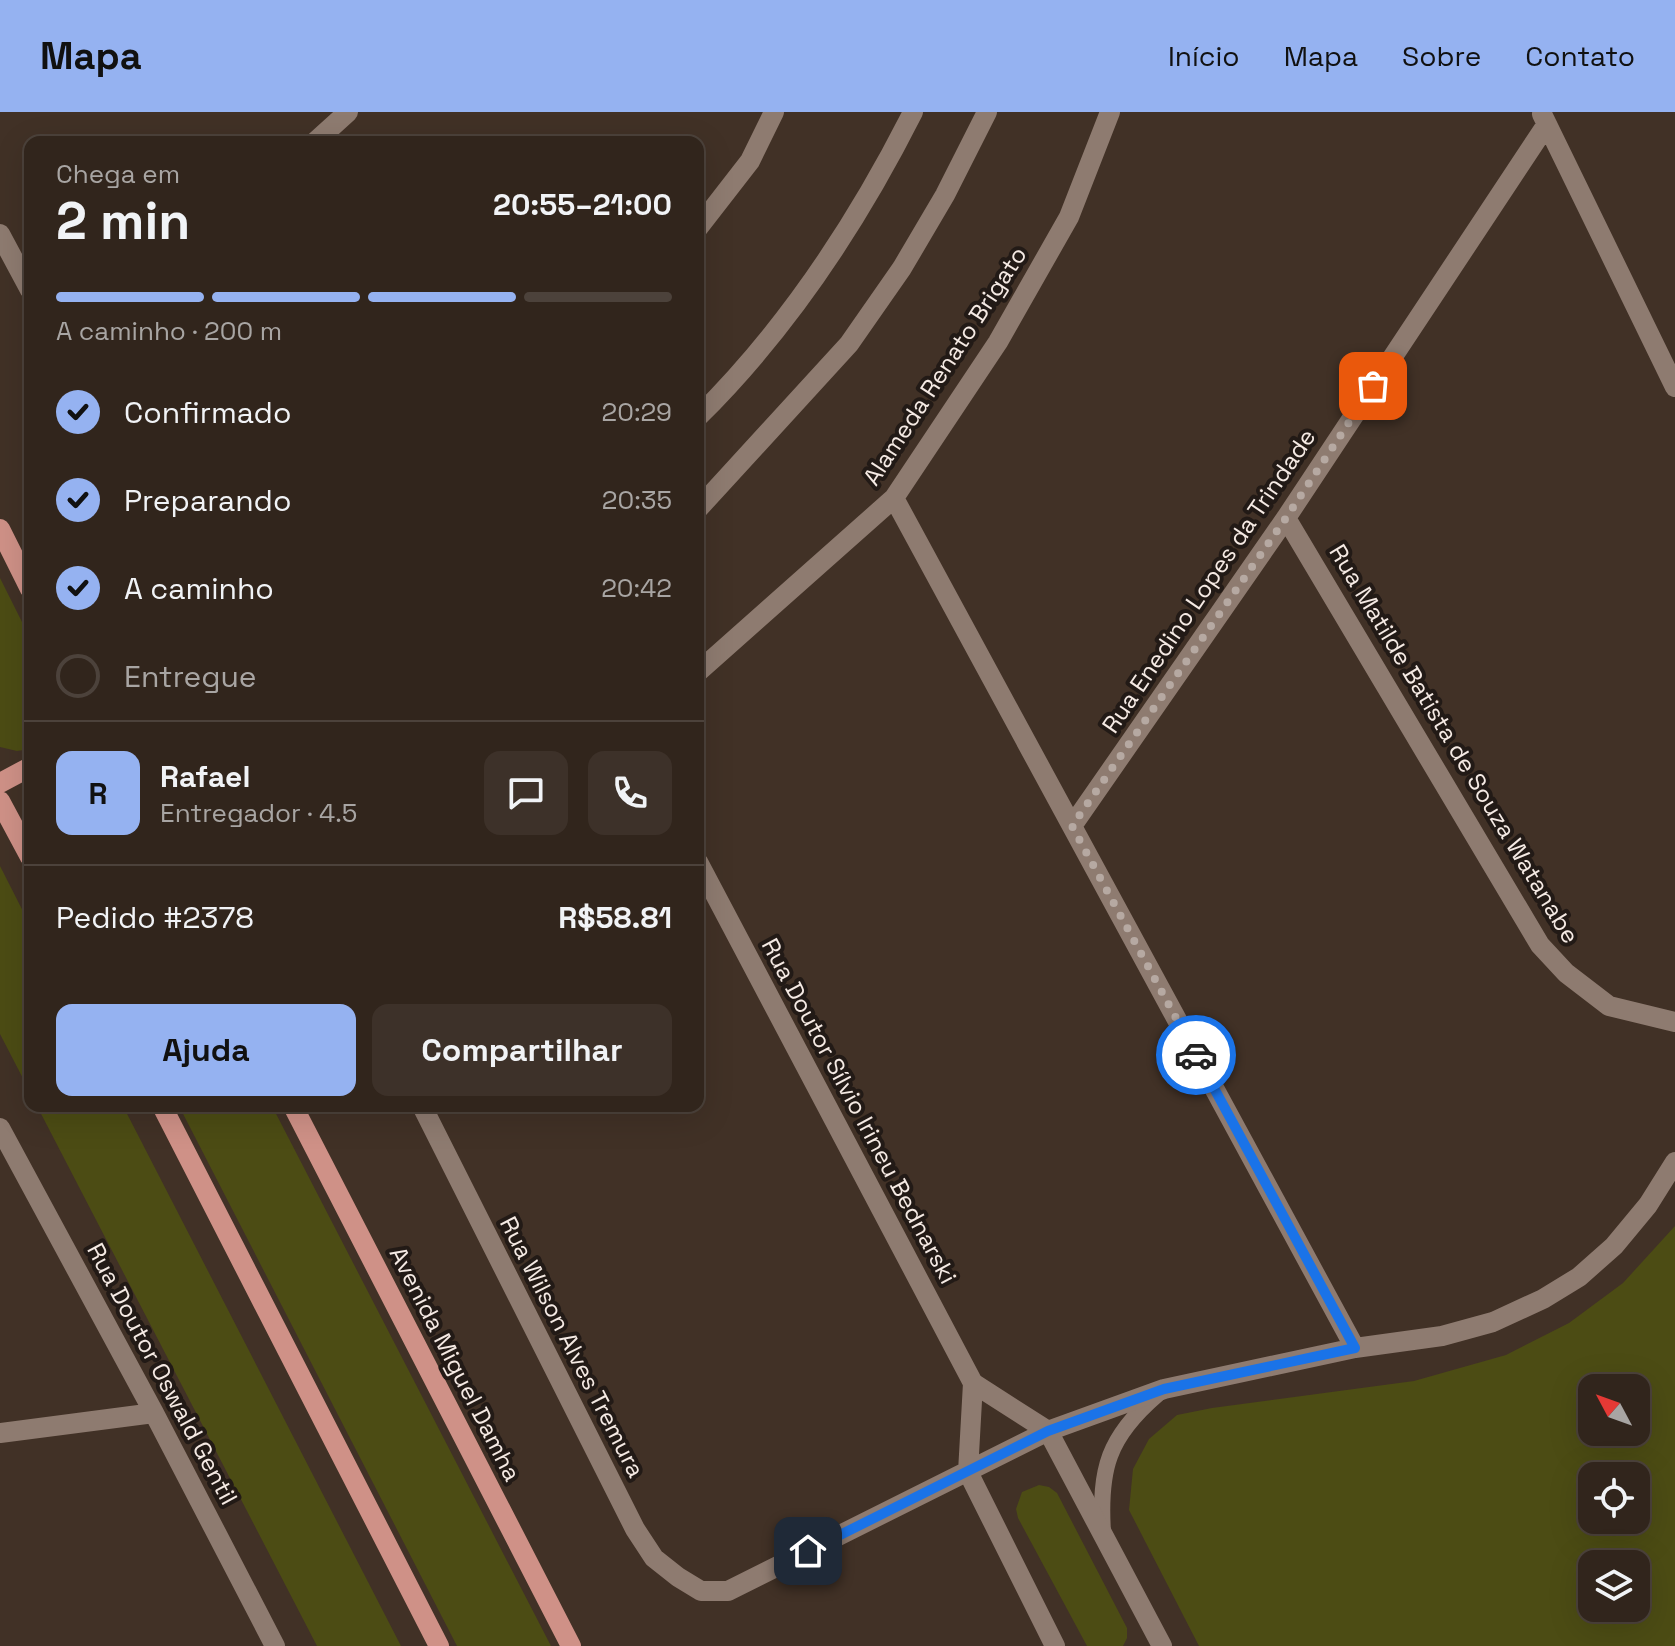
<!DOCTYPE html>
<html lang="pt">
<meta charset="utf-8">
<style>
:root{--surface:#31251c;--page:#3d3129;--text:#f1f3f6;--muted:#a8a5a3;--line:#4c423b;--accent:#95b2f1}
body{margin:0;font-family:"Space Grotesk",sans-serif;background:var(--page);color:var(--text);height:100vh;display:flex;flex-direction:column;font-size:30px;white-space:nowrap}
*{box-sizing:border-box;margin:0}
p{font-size:26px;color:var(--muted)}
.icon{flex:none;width:44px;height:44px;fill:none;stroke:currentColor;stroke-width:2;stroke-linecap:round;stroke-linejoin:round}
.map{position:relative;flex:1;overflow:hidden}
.sheet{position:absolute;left:24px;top:24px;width:680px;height:976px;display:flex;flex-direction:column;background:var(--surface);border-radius:16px;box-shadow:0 8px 32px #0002,0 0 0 2px var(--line)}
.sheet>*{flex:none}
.needle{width:52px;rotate:311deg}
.tools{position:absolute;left:1578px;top:1262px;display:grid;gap:16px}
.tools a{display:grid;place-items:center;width:72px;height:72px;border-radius:16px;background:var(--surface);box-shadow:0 8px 32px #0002,0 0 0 2px var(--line);font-size:40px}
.pin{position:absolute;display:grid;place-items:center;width:68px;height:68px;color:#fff;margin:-34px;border-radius:16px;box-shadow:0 4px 12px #0006}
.courier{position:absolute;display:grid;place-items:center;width:80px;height:80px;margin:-40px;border:6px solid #1a73e8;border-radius:50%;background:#fff;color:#222;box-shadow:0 2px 10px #0007}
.head em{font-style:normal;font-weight:600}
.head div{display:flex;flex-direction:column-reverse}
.head{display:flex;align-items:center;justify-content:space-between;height:136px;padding:0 32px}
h1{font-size:52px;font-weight:600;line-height:60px}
.bar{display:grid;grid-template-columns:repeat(4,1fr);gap:12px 8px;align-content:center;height:96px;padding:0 32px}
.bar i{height:10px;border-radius:6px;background:var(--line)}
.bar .current{background:var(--accent)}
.bar p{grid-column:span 4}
.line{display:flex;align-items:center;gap:20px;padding:0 32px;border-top:2px solid var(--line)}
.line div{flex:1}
.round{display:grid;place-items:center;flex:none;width:84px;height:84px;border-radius:16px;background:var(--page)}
ol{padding:0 32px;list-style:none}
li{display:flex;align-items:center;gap:24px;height:88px}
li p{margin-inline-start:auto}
li .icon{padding:8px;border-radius:50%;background:var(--accent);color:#111;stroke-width:4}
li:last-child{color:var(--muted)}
li i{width:44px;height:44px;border:4px solid var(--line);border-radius:50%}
.action{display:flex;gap:16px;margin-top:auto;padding:16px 32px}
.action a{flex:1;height:92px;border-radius:16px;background:var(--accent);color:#111;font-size:32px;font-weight:600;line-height:92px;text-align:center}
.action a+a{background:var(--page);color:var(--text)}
header{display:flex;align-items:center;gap:48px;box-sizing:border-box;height:112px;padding:0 40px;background:var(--accent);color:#111}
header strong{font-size:38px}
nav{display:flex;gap:44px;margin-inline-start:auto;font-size:28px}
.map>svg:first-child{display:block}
.green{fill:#4c4c14;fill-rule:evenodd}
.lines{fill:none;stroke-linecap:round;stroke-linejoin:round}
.service{stroke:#8e7b70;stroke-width:16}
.minor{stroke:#8e7b70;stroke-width:20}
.tertiary{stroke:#8e7b70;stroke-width:20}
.primary{stroke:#cf9187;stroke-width:20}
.done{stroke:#b6a9a2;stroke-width:8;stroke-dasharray:0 14.4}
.route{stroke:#1a73e8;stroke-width:10}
.labels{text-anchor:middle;stroke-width:8;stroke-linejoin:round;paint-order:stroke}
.street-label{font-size:24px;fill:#f5eae4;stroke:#221a16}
</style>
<header>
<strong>Mapa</strong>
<nav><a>Início</a><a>Mapa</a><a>Sobre</a><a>Contato</a></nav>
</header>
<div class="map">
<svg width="1675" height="1534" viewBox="0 0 1675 1534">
<rect width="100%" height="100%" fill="#413126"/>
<path class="green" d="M0,466L30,526V637L17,639L0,635Z
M0,754L30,813V980L0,922Z
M37,994H123L401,1534H317Z
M179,994H272L551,1534H457Z
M1675,1114V1534H1199L1129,1398L1133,1357L1149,1327L1177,1303L1212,1296L1414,1269L1506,1243L1569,1211L1623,1171ZM1592,1276H1636V1320H1592ZM1636,1364V1408H1592V1364ZM1636,1452V1496H1592V1452Z
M1039,1373L1049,1375L1057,1381L1127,1516V1526L1123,1534H1087L1018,1406L1016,1397L1022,1380Z"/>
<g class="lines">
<path class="service" d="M1103,1420C1099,1357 1108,1325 1157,1283"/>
<path class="minor" d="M1542,2L1675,275
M315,30L348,0
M698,116L750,49L774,0
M0,122L30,178
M894,386L1355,1236
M1286,406L1540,833L1566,861L1609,894L1675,910
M698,560L894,386L998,230L1069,105L1110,0
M1072,714L1286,406L1547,12
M698,750L973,1271L1048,1319L1162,1534
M422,994L635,1417L654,1446L678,1465L701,1479H728L1048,1319L1164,1277L1355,1236L1442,1224L1493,1210L1543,1187L1579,1165L1614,1134L1648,1093L1675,1050
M0,1016L154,1301L275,1534
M0,1321L154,1301
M968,1360L1055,1534
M968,1360L973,1271"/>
<path class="tertiary" d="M698,305C788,216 856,113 913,0
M698,397L849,232L902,156L945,83L987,0"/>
<path class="primary" d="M0,417L30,477
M0,671L30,655
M0,689L30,745
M162,994L439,1534
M293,994L571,1534"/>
</g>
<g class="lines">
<path class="done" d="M1196,943L1072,714L1286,406L1373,274"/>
<path class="route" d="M808,1439L1048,1319L1164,1277L1355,1236L1196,943"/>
</g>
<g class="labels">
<g class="street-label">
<text transform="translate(945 254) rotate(-57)" y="8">Alameda Renato Brigato</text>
<text transform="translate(1209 469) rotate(-56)" y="8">Rua Enedino Lopes da Trindade</text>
<text transform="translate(1454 632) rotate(59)" y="8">Rua Matilde Batista de Souza Watanabe</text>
<text transform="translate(859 999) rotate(62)" y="8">Rua Doutor Sílvio Irineu Bednarski</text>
<text transform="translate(572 1235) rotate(63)" y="8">Rua Wilson Alves Tremura</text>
<text transform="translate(455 1252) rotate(63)" y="8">Avenida Miguel Damha</text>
<text transform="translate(162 1262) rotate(62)" y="8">Rua Doutor Oswald Gentil</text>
</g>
</g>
</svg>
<div class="tools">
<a><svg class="needle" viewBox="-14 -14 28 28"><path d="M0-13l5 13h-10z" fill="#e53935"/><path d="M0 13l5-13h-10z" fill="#a8a5a3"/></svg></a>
<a><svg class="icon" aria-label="locate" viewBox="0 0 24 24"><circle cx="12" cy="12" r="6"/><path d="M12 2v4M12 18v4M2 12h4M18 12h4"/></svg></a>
<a><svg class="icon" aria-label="layers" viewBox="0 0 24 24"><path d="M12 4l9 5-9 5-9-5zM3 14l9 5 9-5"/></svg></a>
</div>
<div class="pin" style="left:1373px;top:274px;background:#ea580c"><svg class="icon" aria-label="bag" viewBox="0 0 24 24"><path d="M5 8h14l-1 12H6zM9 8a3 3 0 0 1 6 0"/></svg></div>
<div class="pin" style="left:808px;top:1439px;background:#1f2937"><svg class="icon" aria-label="home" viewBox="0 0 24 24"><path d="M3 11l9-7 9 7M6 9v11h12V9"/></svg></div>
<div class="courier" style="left:1196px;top:943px"><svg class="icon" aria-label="car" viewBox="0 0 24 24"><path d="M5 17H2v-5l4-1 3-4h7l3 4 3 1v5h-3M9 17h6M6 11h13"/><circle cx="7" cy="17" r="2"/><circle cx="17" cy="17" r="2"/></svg></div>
<section class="sheet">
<div class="head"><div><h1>2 min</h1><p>Chega em</p></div><em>20:55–21:00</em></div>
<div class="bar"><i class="current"></i><i class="current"></i><i class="current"></i><i></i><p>A caminho · 200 m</p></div>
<ol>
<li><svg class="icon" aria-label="check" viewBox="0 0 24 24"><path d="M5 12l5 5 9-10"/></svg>Confirmado<p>20:29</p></li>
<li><svg class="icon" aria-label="check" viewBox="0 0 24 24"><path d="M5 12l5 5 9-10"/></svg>Preparando<p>20:35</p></li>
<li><svg class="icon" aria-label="check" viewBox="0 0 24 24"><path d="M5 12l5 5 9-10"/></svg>A caminho<p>20:42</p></li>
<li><i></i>Entregue</li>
</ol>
<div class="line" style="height:144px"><b class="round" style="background:var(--accent);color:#111">R</b><div><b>Rafael</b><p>Entregador · 4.5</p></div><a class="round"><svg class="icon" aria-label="chat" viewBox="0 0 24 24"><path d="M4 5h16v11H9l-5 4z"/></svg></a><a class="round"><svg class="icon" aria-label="phone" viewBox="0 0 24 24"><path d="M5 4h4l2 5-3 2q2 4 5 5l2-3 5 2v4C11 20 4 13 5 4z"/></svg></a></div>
<div class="line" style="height:104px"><div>Pedido #2378</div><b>R$58.81</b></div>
<div class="action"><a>Ajuda</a><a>Compartilhar</a></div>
</section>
</div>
